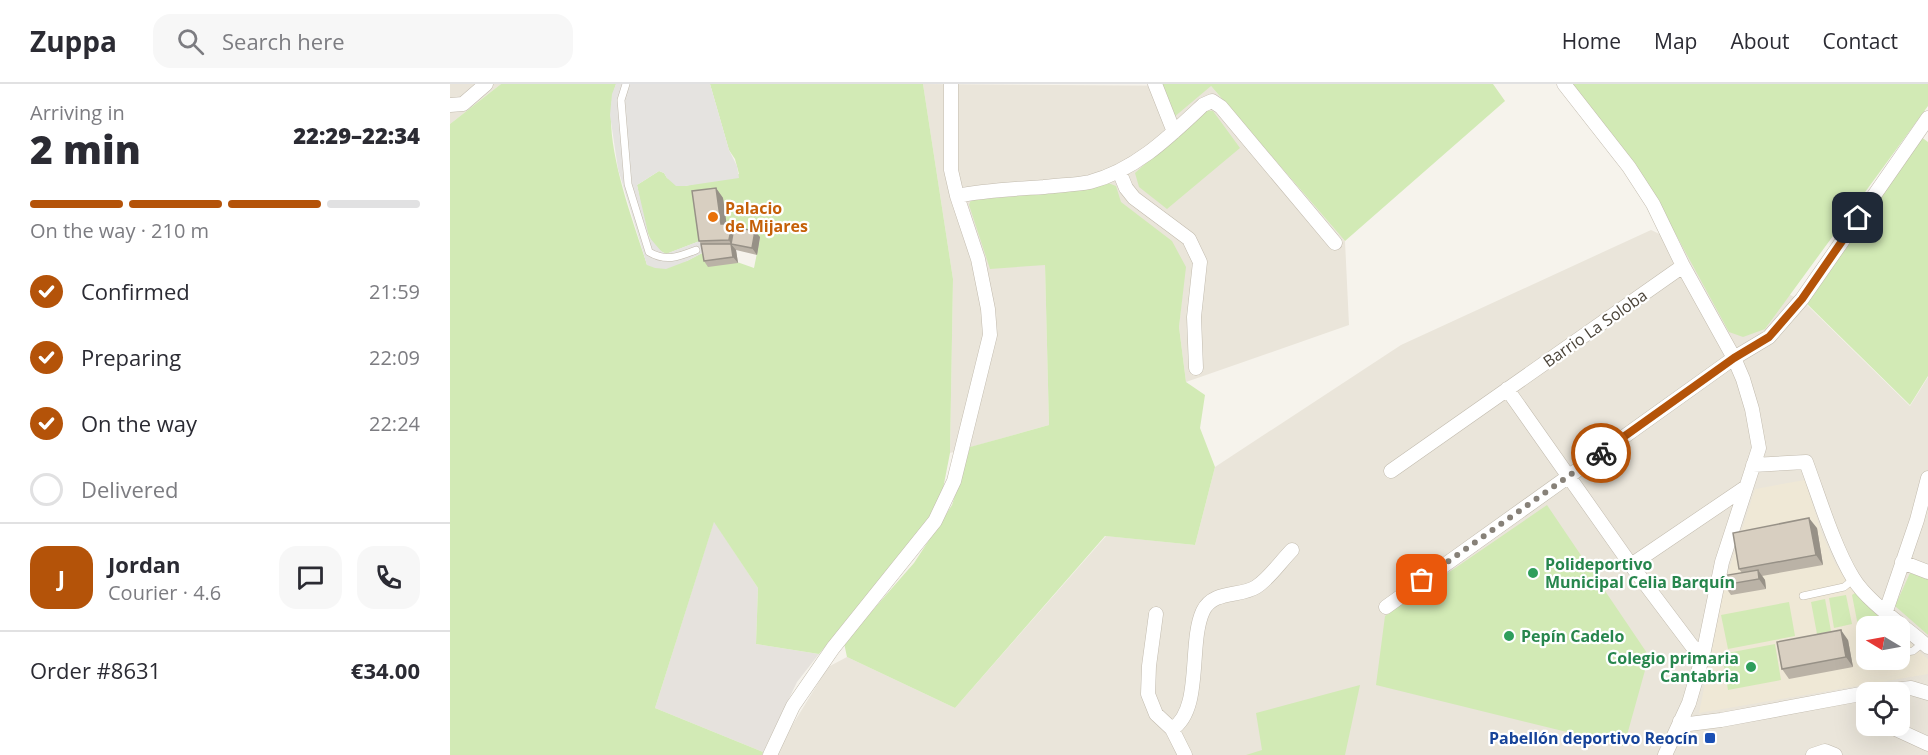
<!DOCTYPE html>
<meta charset="utf-8">
<style>
:root{--surface:#fff;--page:#f7f7f7;--text:#2b2b33;--muted:#7c7c81;--line:#e1e1e2;--accent:#b45309}
body{margin:0;font-family:"Open Sans",sans-serif;background:var(--page);color:var(--text);height:100vh;display:flex;flex-direction:column;font-size:22px;white-space:nowrap}
*{box-sizing:border-box;margin:0}
p{font-size:20px;color:var(--muted)}
.icon{flex:none;width:33px;height:33px;fill:none;stroke:currentColor;stroke-width:2;stroke-linecap:round;stroke-linejoin:round}
.map{position:relative;flex:1;overflow:hidden}
.panel{display:flex;flex-direction:column;background:var(--surface);width:450px}
.panel>*{flex:none}
.needle{width:39px;rotate:280deg}
.buttons{position:absolute;left:1406px;top:532px;display:grid;gap:12px}
.buttons a{display:grid;place-items:center;width:54px;height:54px;border-radius:12px;background:var(--surface);box-shadow:0 6px 24px #0002;font-size:30px}
.pin{position:absolute;display:grid;place-items:center;width:51px;height:51px;color:#fff;margin:-26px;border-radius:12px;box-shadow:0 3px 9px #0006}
.courier{position:absolute;display:grid;place-items:center;width:60px;height:60px;margin:-30px;border:4px solid #b45309;border-radius:50%;background:#fff;color:#222;box-shadow:0 2px 8px #0007}
.overview em{font-style:normal;font-weight:800}
.overview div{display:flex;flex-direction:column-reverse}
.overview{display:flex;align-items:center;justify-content:space-between;height:102px;padding:0 30px}
h1{font-size:39px;font-weight:800;line-height:45px}
.bar{display:grid;grid-template-columns:repeat(4,1fr);gap:9px 6px;align-content:center;height:72px;padding:0 30px}
.bar i{height:8px;border-radius:4px;background:var(--line)}
.bar .active{background:var(--accent)}
.bar p{grid-column:span 4}
.line{display:flex;align-items:center;gap:15px;padding:0 30px;border-top:2px solid var(--line)}
.line div{flex:1}
.round{display:grid;place-items:center;flex:none;width:63px;height:63px;border-radius:18px;background:var(--page)}
ol{padding:0 30px;list-style:none}
li{display:flex;align-items:center;gap:18px;height:66px}
li p{margin-inline-start:auto}
li .icon{padding:6px;border-radius:50%;background:var(--accent);color:#fff;stroke-width:4}
li:last-child{color:var(--muted)}
li i{width:33px;height:33px;border:3px solid var(--line);border-radius:50%}
header{display:flex;align-items:center;gap:36px;box-sizing:border-box;height:84px;padding:0 30px;background:var(--surface);border-bottom:2px solid var(--line)}
header strong{font-size:28px}
nav{display:flex;gap:33px;margin-inline-start:auto;font-size:21px}
.search{width:420px;height:54px;background:var(--page);display:flex;align-items:center;gap:15px;box-sizing:border-box;padding:0 21px;border-radius:18px;color:var(--muted);font-size:22px}
main{display:flex;flex:1;min-height:0}
.map>svg:first-child{display:block}
.residential{fill:#eae5da;fill-rule:evenodd}
.industrial{fill:#e6e2dd}
.education{fill:#efe8d6}
.green{fill:#d2eab5}
.parking{fill:#e5e3e0}
.lines{fill:none;stroke-linecap:round;stroke-linejoin:round}
.service-casing{stroke:#c2bbae;stroke-width:8}
.minor-casing{stroke:#c2bbae;stroke-width:15}
.service{stroke:#fff;stroke-width:7}
.minor{stroke:#fff;stroke-width:14}
.wall{fill:#bab2a6}
.shaded-wall{fill:#979187}
.building{fill:#d8cfc1;stroke:#979187;stroke-width:1.5}
.done{stroke:#878178;stroke-width:6;stroke-dasharray:0 10.8}
.route{stroke:#b45309;stroke-width:8}
.food-dot{fill:#e8710a;stroke:#fff;stroke-width:2}
.leisure-dot{fill:#2e9e5b;stroke:#fff;stroke-width:2}
.transit-dot{fill:#1a4fb4;stroke:#fff;stroke-width:2}
.labels{text-anchor:middle;stroke-width:4.5;stroke-linejoin:round;paint-order:stroke}
.food-label{font-size:16px;font-weight:bold;fill:#c56008;stroke:#fff;text-anchor:start}
.street-label{font-size:16px;fill:#4b4439;stroke:#fff}
.leisure-label{font-size:16px;font-weight:bold;fill:#27864d;stroke:#fff;text-anchor:start}
.transit-label{font-size:16px;font-weight:bold;fill:#164399;stroke:#fff;text-anchor:end}
</style>
<header>
<strong>Zuppa</strong>
<div class="search"><svg class="icon" aria-label="search" viewBox="0 0 24 24"><circle cx="10" cy="10" r="6"/><path d="M15 15l6 6"/></svg>Search here</div>
<nav><a>Home</a><a>Map</a><a>About</a><a>Contact</a></nav>
</header>
<main>
<section class="panel">
<div class="overview"><div><h1>2 min</h1><p>Arriving in</p></div><em>22:29–22:34</em></div>
<div class="bar"><i class="active"></i><i class="active"></i><i class="active"></i><i></i><p>On the way · 210 m</p></div>
<ol>
<li><svg class="icon" aria-label="check" viewBox="0 0 24 24"><path d="M5 12l5 5 9-10"/></svg>Confirmed<p>21:59</p></li>
<li><svg class="icon" aria-label="check" viewBox="0 0 24 24"><path d="M5 12l5 5 9-10"/></svg>Preparing<p>22:09</p></li>
<li><svg class="icon" aria-label="check" viewBox="0 0 24 24"><path d="M5 12l5 5 9-10"/></svg>On the way<p>22:24</p></li>
<li><i></i>Delivered</li>
</ol>
<div class="line" style="height:108px"><b class="round" style="background:var(--accent);color:#fff">J</b><div><b>Jordan</b><p>Courier · 4.6</p></div><a class="round"><svg class="icon" aria-label="chat" viewBox="0 0 24 24"><path d="M4 5h16v11H9l-5 4z"/></svg></a><a class="round"><svg class="icon" aria-label="phone" viewBox="0 0 24 24"><path d="M5 4h4l2 5-3 2q2 4 5 5l2-3 5 2v4C11 20 4 13 5 4z"/></svg></a></div>
<div class="line" style="height:78px"><div>Order #8631</div><b>€34.00</b></div>
</section>
<div class="map">
<svg width="1478" height="671" viewBox="0 0 1478 671">
<rect width="100%" height="100%" fill="#f6f3ec"/>
<path class="residential" d="M0,0H51L0,40Z
M473,0L761,2L895,157L899,241L736,298L729,243L735,183L595,181L599,341L500,369L503,195Z
M1201,146L1353,217L1460,322L1478,293V671H324L378,583L397,573L505,624L656,452L745,461L765,383L951,261ZM1416,543H1449V576H1416ZM1416,609H1449V642H1416Z"/>
<path class="industrial" d="M264,437L308,504L306,560L369,570L347,598L313,668L205,624Z"/>
<path class="education" d="M1355,396L1372,450L1385,479L1405,509L1440,543H1416V576H1449V550L1478,575V590L1249,629L1276,495L1305,405Z"/>
<path class="green" d="M51,0H166C148,48 182,132 197,181L237,177L256,167L304,184L310,154L255,155L216,170C193,160 192,123 187,101L209,87L214,89L217,94L235,102L289,90L285,75L279,66L260,0H473L503,195L500,369L491,415L472,446L369,570L306,560L308,504L264,438L205,624L313,668L312,671H0V40Z
M709,0H1043L1055,17L895,157L761,2L723,34Z
M1122,0H1478V22L1315,245L1293,253L1279,248L1207,116Z
M755,26L763,27L790,64L717,125L689,103L685,89Z
M1467,50L1478,58V292L1460,321L1352,215Z
M658,99L666,102L671,118L722,157L736,183L729,243L736,298L755,311L750,344L765,383L745,461L655,452L505,624L397,573L394,559L464,479L502,421L520,363L599,341L595,181L540,185L519,121L521,116L625,107Z
M1097,421L1199,572L1174,662L926,601L935,532Z
M1460,489L1478,495V551L1445,522Z
M1405,509L1436,540L1408,542L1402,511Z
M1396,511L1402,540L1384,544L1379,514Z
M1375,515L1381,547L1367,550L1361,518Z
M1339,518L1345,552L1278,565L1271,531Z
M1325,560L1331,596L1278,606L1272,570Z
M910,601L895,671H796L812,666L806,629Z"/>
<path class="parking" d="M166,0H260L279,66L287,82L289,94L235,102H226L217,94L214,89L209,87L187,101L199,153L211,167L216,170L221,168L255,155L256,167L237,177L216,185L205,184L197,181L168,85L160,31L162,10Z"/>
<g class="lines">
<defs>
<path id="service" d="M176,0L171,16L178,100L199,168C216,178 228,173 246,166
M1353,512L1394,503L1404,495
M1449,569L1463,567L1473,559"/>
<path id="minor" d="M705,0L724,48
M1114,0L1179,83L1203,120L1233,182L1284,274L1293,295L1302,325L1309,364L1272,478L1253,571L1239,619L1215,671
M0,21L13,20L36,0
M669,87L676,104L684,114L739,155L750,178L744,233L746,284
M507,112C535,106 564,105 594,103C609,101 625,101 640,98C686,86 720,52 753,21L762,17L771,23L885,159
M1057,305L1181,481L1242,562L1253,571
M1303,381L1356,378C1369,413 1384,463 1403,494C1418,519 1456,543 1478,563
M941,387L1233,182
M1452,478L1478,488
M1181,481L1296,403
M936,523L1284,274L1319,253L1352,215L1478,34
M1436,527L1467,436L1478,394
M706,530L699,582L698,610L706,630L722,645L735,671
M1418,609L1461,604L1478,609
M1230,637L1239,640L1271,636L1416,609
M1439,642L1478,660
M722,645C753,626 738,559 753,527C763,506 790,513 806,503C819,495 831,477 842,466
M320,671L343,622L383,564L485,437L504,397L540,251L538,225L528,175L507,112L501,86V0
M1363,671L1375,667L1385,671"/>
</defs>
<use href="#service" class="service-casing"/>
<use href="#minor" class="minor-casing"/>
<use href="#service" class="service"/>
<use href="#minor" class="minor"/>
</g>
<path class="wall" d="M266,104L273,114L276,140H282L284,143L310,153L307,171L286,166L288,179L258,183L254,177L251,160L249,157Z
M1367,444L1373,481L1312,492L1315,496L1316,505L1281,511L1274,501L1292,489L1289,485Z
M1398,556L1403,583L1339,595L1332,585Z"/>
<path class="shaded-wall" d="M266,104L273,114L278,150L271,140Z
M282,140L289,150L281,160L279,156Z
M305,147L310,153L307,171L302,164Z
M281,160L286,166L288,179L283,173Z
M1359,434L1367,444L1373,481L1366,471Z
M1308,486L1315,496L1316,505L1309,495Z
M1391,546L1398,556L1403,583L1396,573Z"/>
<path class="building" d="M266,104L271,140H282L279,156L249,157L242,107Z
M284,143L305,147L302,164L281,160Z
M251,160H281L283,173L254,177Z
M1359,434L1366,471L1289,485L1283,449Z
M1308,486L1309,495L1274,501L1272,492Z
M1391,546L1396,573L1332,585L1327,558Z"/>
<g class="lines">
<path class="done" d="M972,496L1151,369"/>
<path class="route" d="M1151,369L1284,274L1319,253L1352,215L1408,134"/>
</g>
<circle class="food-dot" cx="263" cy="133" r="6"/>
<g class="leisure-dot">
<circle cx="1083" cy="489" r="6"/>
<circle cx="1059" cy="552" r="6"/>
<circle cx="1301" cy="583" r="6"/>
</g>
<rect class="transit-dot" x="1254" y="648" width="12" height="12" rx="3"/>
<g class="labels">
<g class="food-label">
<text x="275" y="130">Palacio<tspan x="275" dy="18">de Mijares</tspan></text>
</g>
<g class="street-label">
<text transform="translate(1145 244) rotate(-35)" y="6">Barrio La Soloba</text>
</g>
<g class="leisure-label">
<text x="1095" y="486">Polideportivo<tspan x="1095" dy="18">Municipal Celia Barquín</tspan></text>
<text x="1071" y="558">Pepín Cadelo</text>
<text x="1289" y="580" text-anchor="end">Colegio primaria<tspan x="1289" dy="18">Cantabria</tspan></text>
</g>
<g class="transit-label">
<text x="1248" y="660">Pabellón deportivo Reocín</text>
</g>
</g>
</svg>
<div class="buttons">
<a><svg class="needle" viewBox="-14 -14 28 28"><path d="M0-13l5 13h-10z" fill="#e53935"/><path d="M0 13l5-13h-10z" fill="#7c7c81"/></svg></a>
<a><svg class="icon" aria-label="locate" viewBox="0 0 24 24"><circle cx="12" cy="12" r="6"/><path d="M12 2v4M12 18v4M2 12h4M18 12h4"/></svg></a>
</div>
<div class="pin" style="left:972px;top:496px;background:#ea580c"><svg class="icon" aria-label="bag" viewBox="0 0 24 24"><path d="M5 8h14l-1 12H6zM9 8a3 3 0 0 1 6 0"/></svg></div>
<div class="pin" style="left:1408px;top:134px;background:#1f2937"><svg class="icon" aria-label="home" viewBox="0 0 24 24"><path d="M3 11l9-7 9 7M6 9v11h12V9"/></svg></div>
<div class="courier" style="left:1151px;top:369px"><svg class="icon" aria-label="bike" viewBox="0 0 24 24"><circle cx="6" cy="16" r="4"/><circle cx="18" cy="16" r="4"/><path d="M6 16l4-8h5l3 8M10 8l3 8H6M13 5h3"/></svg></div>
</div>
</main>
